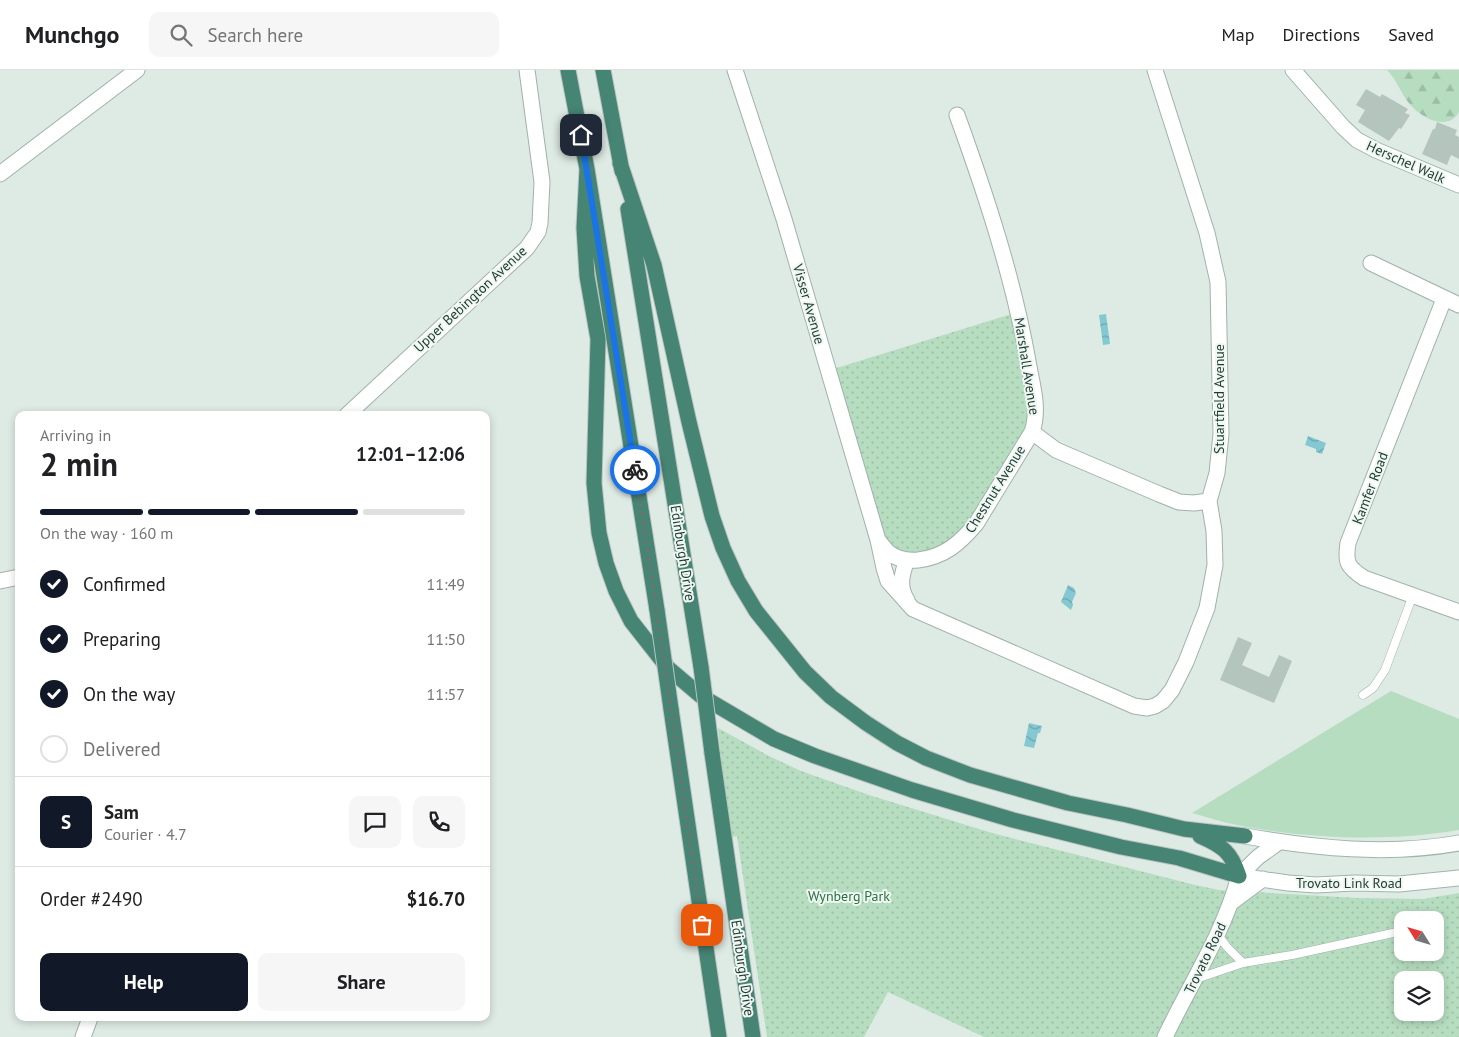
<!DOCTYPE html>
<meta charset="utf-8">
<style>
:root{--surface:#fff;--page:#f6f6f6;--text:#202124;--muted:#757577;--line:#e0e0e0;--accent:#111827}
body{margin:0;font-family:"PT Sans",sans-serif;background:var(--page);color:var(--text);height:100vh;display:flex;flex-direction:column;font-size:19px;white-space:nowrap}
*{box-sizing:border-box;margin:0}
p{font-size:16px;color:var(--muted)}
.icon{flex:none;width:28px;height:28px;fill:none;stroke:currentColor;stroke-width:2;stroke-linecap:round;stroke-linejoin:round}
.map{position:relative;flex:1;overflow:hidden}
.sheet{position:absolute;left:15px;top:341px;width:475px;height:610px;display:flex;flex-direction:column;background:var(--surface);border-radius:10px;box-shadow:0 2px 8px #0003}
.sheet>*{flex:none}
.needle{width:32px;rotate:307deg}
.tools{position:absolute;left:1394px;top:841px;display:grid;gap:10px}
.tools a{display:grid;place-items:center;width:50px;height:50px;border-radius:10px;background:var(--surface);box-shadow:0 2px 8px #0003;font-size:25px}
.pin{position:absolute;display:grid;place-items:center;width:42px;height:42px;color:#fff;margin:-21px;border-radius:10px;box-shadow:0 2px 8px #0006}
.courier{position:absolute;display:grid;place-items:center;width:50px;height:50px;margin:-25px;border:4px solid #1a73e8;border-radius:50%;background:#fff;color:#222;box-shadow:0 1px 6px #0007}
.head em{font-style:normal;font-weight:600}
.head div{display:flex;flex-direction:column-reverse}
.head{display:flex;align-items:center;justify-content:space-between;height:85px;padding:0 25px}
h1{font-size:32px;font-weight:600;line-height:38px}
.bar{display:grid;grid-template-columns:repeat(4,1fr);gap:8px 5px;align-content:center;height:60px;padding:0 25px}
.bar i{height:6px;border-radius:4px;background:var(--line)}
.bar .current{background:var(--accent)}
.bar p{grid-column:span 4}
.line{display:flex;align-items:center;gap:12px;padding:0 25px;border-top:1px solid var(--line)}
.line div{flex:1}
.round{display:grid;place-items:center;flex:none;width:52px;height:52px;border-radius:10px;background:var(--page)}
ol{padding:0 25px;list-style:none}
li{display:flex;align-items:center;gap:15px;height:55px}
li p{margin-inline-start:auto}
li .icon{padding:5px;border-radius:50%;background:var(--accent);color:#fff;stroke-width:4}
li:last-child{color:var(--muted)}
li i{width:28px;height:28px;border:2px solid var(--line);border-radius:50%}
.cta{display:flex;gap:10px;margin-top:auto;padding:10px 25px}
.cta a{flex:1;height:58px;border-radius:10px;background:var(--accent);color:#fff;font-size:20px;font-weight:600;line-height:58px;text-align:center}
.cta a+a{background:var(--page);color:var(--text)}
header{display:flex;align-items:center;gap:30px;box-sizing:border-box;height:70px;padding:0 25px;background:var(--surface);border-bottom:1px solid var(--line)}
header strong{font-size:24px}
nav{display:flex;gap:28px;margin-inline-start:auto;font-size:18px}
.search{width:350px;height:45px;background:var(--page);display:flex;align-items:center;gap:12px;box-sizing:border-box;padding:0 18px;border-radius:10px;color:var(--muted);font-size:19px}
.map>svg:first-child{display:block}
.green{fill:#b6ddbf}
.forest{fill:url(#forest-firs)}
.park{fill:url(#park-dots);fill-rule:evenodd}
.water{fill:url(#water-waves)}
.building{fill:#b4c5bd}
.lines{fill:none;stroke-linecap:round;stroke-linejoin:round}
.service-casing{stroke:#a1b2ab;stroke-width:9}
.minor-casing{stroke:#a1b2ab;stroke-width:17}
.tertiary-casing{stroke:#a1b2ab;stroke-width:17}
.secondary-casing{stroke:#9db6ac;stroke-width:17}
.trunk-casing{stroke:#bcc4c2;stroke-width:17}
.service{stroke:#fff;stroke-width:8}
.minor{stroke:#fff;stroke-width:15}
.tertiary{stroke:#fff;stroke-width:15}
.secondary{stroke:#fff;stroke-width:15}
.trunk{stroke:#468473;stroke-width:15}
.trunk-bridge-casing{stroke:#bcc4c2;stroke-width:17;stroke-linecap:butt}
.trunk-bridge{stroke:#468473;stroke-width:15}
.done{stroke:#627870;stroke-width:5;stroke-dasharray:0 9}
.route{stroke:#1a73e8;stroke-width:6}
.labels{text-anchor:middle;stroke-width:4;stroke-linejoin:round;paint-order:stroke}
.street-label{font-size:14px;fill:#1f3a32;stroke:#eff7f2}
.park-label{font-size:14px;fill:#297242;stroke:#eff7f2}
</style>
<header>
<strong>Munchgo</strong>
<div class="search"><svg class="icon" aria-label="search" viewBox="0 0 24 24"><circle cx="10" cy="10" r="6"/><path d="M15 15l6 6"/></svg>Search here</div>
<nav><a>Map</a><a>Directions</a><a>Saved</a></nav>
</header>
<div class="map">
<svg width="1459" height="967" viewBox="0 0 1459 967">
<defs>
<pattern id="forest-firs" width="22" height="20" patternUnits="userSpaceOnUse" patternTransform="scale(1.25)"><rect width="22" height="20" fill="#b6ddbf"/><path d="M5 1l3.5 6h-7zM16 11l3.5 6h-7z" fill="#9cbea5"/></pattern>
<pattern id="park-dots" width="8" height="8" patternUnits="userSpaceOnUse" patternTransform="scale(1.25)"><rect width="8" height="8" fill="#b6ddbf"/><path d="M2 2h.1M6 6h.1" fill="none" stroke="#9cbea5" stroke-width="1.8" stroke-linecap="round"/></pattern>
<pattern id="water-waves" width="16" height="10" patternUnits="userSpaceOnUse" patternTransform="scale(1.25)"><rect width="16" height="10" fill="#84c9d2"/><path d="M0 5q4-4 8 0t8 0" fill="none" stroke="#6ba4ab"/></pattern>
</defs>
<rect width="100%" height="100%" fill="#deeae4"/>
<path class="green" d="M1391,621L1459,649V760C1389,772 1307,769 1237,755C1222,752 1207,747 1192,743Z"/>
<path class="forest" d="M1387,0H1459V42C1456,48 1450,52 1443,52C1436,52 1430,50 1424,46C1402,33 1402,16 1387,0Z"/>
<path class="park" d="M1018,242L1039,339L960,469L916,489L889,481L827,301Z
M718,658L769,686L801,701L869,725L992,763L1195,815L1219,820L1357,828L1423,829L1459,823V967H984L888,922L864,967H767L737,766L732,767L721,693ZM1402,850H1435V882H1402ZM1402,910H1435V942H1402Z"/>
<path class="water" d="M1106,244L1110,274L1103,275L1099,245Z
M1308,366L1326,373L1322,384L1316,382V379L1305,375Z
M1068,515L1074,518L1076,523L1072,532L1073,535L1071,540L1061,532Z
M1029,653L1042,656L1040,663H1038L1034,678L1024,676Z"/>
<path class="building" d="M1366,19L1380,27L1382,24L1408,39L1405,43L1410,45L1403,56L1401,59L1399,58L1389,71L1358,52L1365,40L1356,35Z
M1437,52L1457,60L1455,65L1459,67V89L1451,85L1447,95L1422,84L1433,59H1435Z
M1238,567L1252,573L1242,595L1269,607L1279,585L1292,591L1274,633L1220,610Z"/>
<g class="lines">
<defs>
<path id="service" d="M1363,625L1373,618L1385,600L1413,525
M1217,864L1227,877L1243,893
M1196,909L1243,893L1292,885L1402,861"/>
<path id="minor" d="M735,0L784,149L878,470L884,498L888,511L913,539L1134,636L1147,638L1155,636L1163,631L1172,620L1186,592L1207,538L1215,495L1214,461L1209,431L1217,403L1221,364L1218,212L1207,163L1155,0
M957,45C986,125 1013,207 1028,291C1032,315 1040,338 1032,362L1056,380L1159,424L1179,432L1194,433L1209,431
M0,104L137,0
M1371,193L1459,235
M1444,229L1348,473C1345,492 1347,497 1364,508L1459,542
M347,345L527,178L538,162L540,153L542,112L527,0
M878,470C881,474 884,478 888,482C896,489 907,491 918,490C944,487 959,474 976,454L1032,362
M0,511L19,507
M907,530C898,517 902,503 907,490
M83,967L90,948"/>
<path id="tertiary" d="M1165,967C1190,914 1224,863 1239,806"/>
<path id="secondary" d="M1293,0L1343,57L1357,70L1376,80L1459,115
M1245,766C1314,778 1388,786 1459,773
M1239,806L1288,813L1316,815L1354,813L1399,814L1459,808
M1239,806L1258,787L1279,772
M1232,832L1263,809"/>
<path id="trunk" d="M568,0L587,99L657,540
M603,0L622,101
M620,93L654,195L689,352L712,446L723,478L738,511L756,541L805,602L831,627L866,653L897,673L926,688L970,705L1068,733L1127,745L1184,759L1245,766
M587,99L584,158L587,206L598,269L594,413L599,463L606,493L616,521L631,551L668,598L701,626L740,649L774,669L815,686L912,720L1013,750L1121,777L1179,788L1239,806
M628,139L701,597
M671,639L719,967
M712,683L753,967
M1200,766C1223,776 1231,782 1239,806"/>
</defs>
<use href="#service" class="service-casing"/>
<use href="#minor" class="minor-casing"/>
<use href="#tertiary" class="tertiary-casing"/>
<use href="#secondary" class="secondary-casing"/>
<use href="#trunk" class="trunk-casing"/>
<use href="#service" class="service"/>
<use href="#minor" class="minor"/>
<use href="#tertiary" class="tertiary"/>
<use href="#secondary" class="secondary"/>
<use href="#trunk" class="trunk"/>
<defs>
<path id="trunk-bridge" d="M657,540L671,639
M701,597L712,683"/>
</defs>
<use href="#trunk-bridge" class="trunk-bridge-casing"/>
<use href="#trunk-bridge" class="trunk-bridge"/>
</g>
<g class="lines">
<path class="done" d="M635,400L657,540L702,855"/>
<path class="route" d="M581,65L635,400"/>
</g>
<g class="labels">
<g class="street-label">
<text transform="translate(1406 92) rotate(24)" y="5">Herschel Walk</text>
<text transform="translate(470 229) rotate(-43)" y="5">Upper Bebington Avenue</text>
<text transform="translate(809 234) rotate(74)" y="5">Visser Avenue</text>
<text transform="translate(1027 296) rotate(81)" y="5">Marshall Avenue</text>
<text transform="translate(1219 329) rotate(-90)" y="5">Stuartfield Avenue</text>
<text transform="translate(1370 418) rotate(-69)" y="5">Kamfer Road</text>
<text transform="translate(995 419) rotate(-58)" y="5">Chestnut Avenue</text>
<text transform="translate(683 483) rotate(81)" y="5">Edinburgh Drive</text>
<text x="1349" y="818">Trovato Link Road</text>
<text transform="translate(1205 888) rotate(-64)" y="5">Trovato Road</text>
<text transform="translate(743 898) rotate(82)" y="5">Edinburgh Drive</text>
</g>
<g class="park-label">
<text x="849" y="831">Wynberg Park</text>
</g>
</g>
</svg>
<div class="tools">
<a><svg class="needle" viewBox="-14 -14 28 28"><path d="M0-13l5 13h-10z" fill="#e53935"/><path d="M0 13l5-13h-10z" fill="#757577"/></svg></a>
<a><svg class="icon" aria-label="layers" viewBox="0 0 24 24"><path d="M12 4l9 5-9 5-9-5zM3 14l9 5 9-5"/></svg></a>
</div>
<div class="pin" style="left:702px;top:855px;background:#ea580c"><svg class="icon" aria-label="bag" viewBox="0 0 24 24"><path d="M5 8h14l-1 12H6zM9 8a3 3 0 0 1 6 0"/></svg></div>
<div class="pin" style="left:581px;top:65px;background:#1f2937"><svg class="icon" aria-label="home" viewBox="0 0 24 24"><path d="M3 11l9-7 9 7M6 9v11h12V9"/></svg></div>
<div class="courier" style="left:635px;top:400px"><svg class="icon" aria-label="bike" viewBox="0 0 24 24"><circle cx="6" cy="16" r="4"/><circle cx="18" cy="16" r="4"/><path d="M6 16l4-8h5l3 8M10 8l3 8H6M13 5h3"/></svg></div>
<section class="sheet">
<div class="head"><div><h1>2 min</h1><p>Arriving in</p></div><em>12:01–12:06</em></div>
<div class="bar"><i class="current"></i><i class="current"></i><i class="current"></i><i></i><p>On the way · 160 m</p></div>
<ol>
<li><svg class="icon" aria-label="check" viewBox="0 0 24 24"><path d="M5 12l5 5 9-10"/></svg>Confirmed<p>11:49</p></li>
<li><svg class="icon" aria-label="check" viewBox="0 0 24 24"><path d="M5 12l5 5 9-10"/></svg>Preparing<p>11:50</p></li>
<li><svg class="icon" aria-label="check" viewBox="0 0 24 24"><path d="M5 12l5 5 9-10"/></svg>On the way<p>11:57</p></li>
<li><i></i>Delivered</li>
</ol>
<div class="line" style="height:90px"><b class="round" style="background:var(--accent);color:#fff">S</b><div><b>Sam</b><p>Courier · 4.7</p></div><a class="round"><svg class="icon" aria-label="chat" viewBox="0 0 24 24"><path d="M4 5h16v11H9l-5 4z"/></svg></a><a class="round"><svg class="icon" aria-label="phone" viewBox="0 0 24 24"><path d="M5 4h4l2 5-3 2q2 4 5 5l2-3 5 2v4C11 20 4 13 5 4z"/></svg></a></div>
<div class="line" style="height:65px"><div>Order #2490</div><b>$16.70</b></div>
<div class="cta"><a>Help</a><a>Share</a></div>
</section>
</div>
